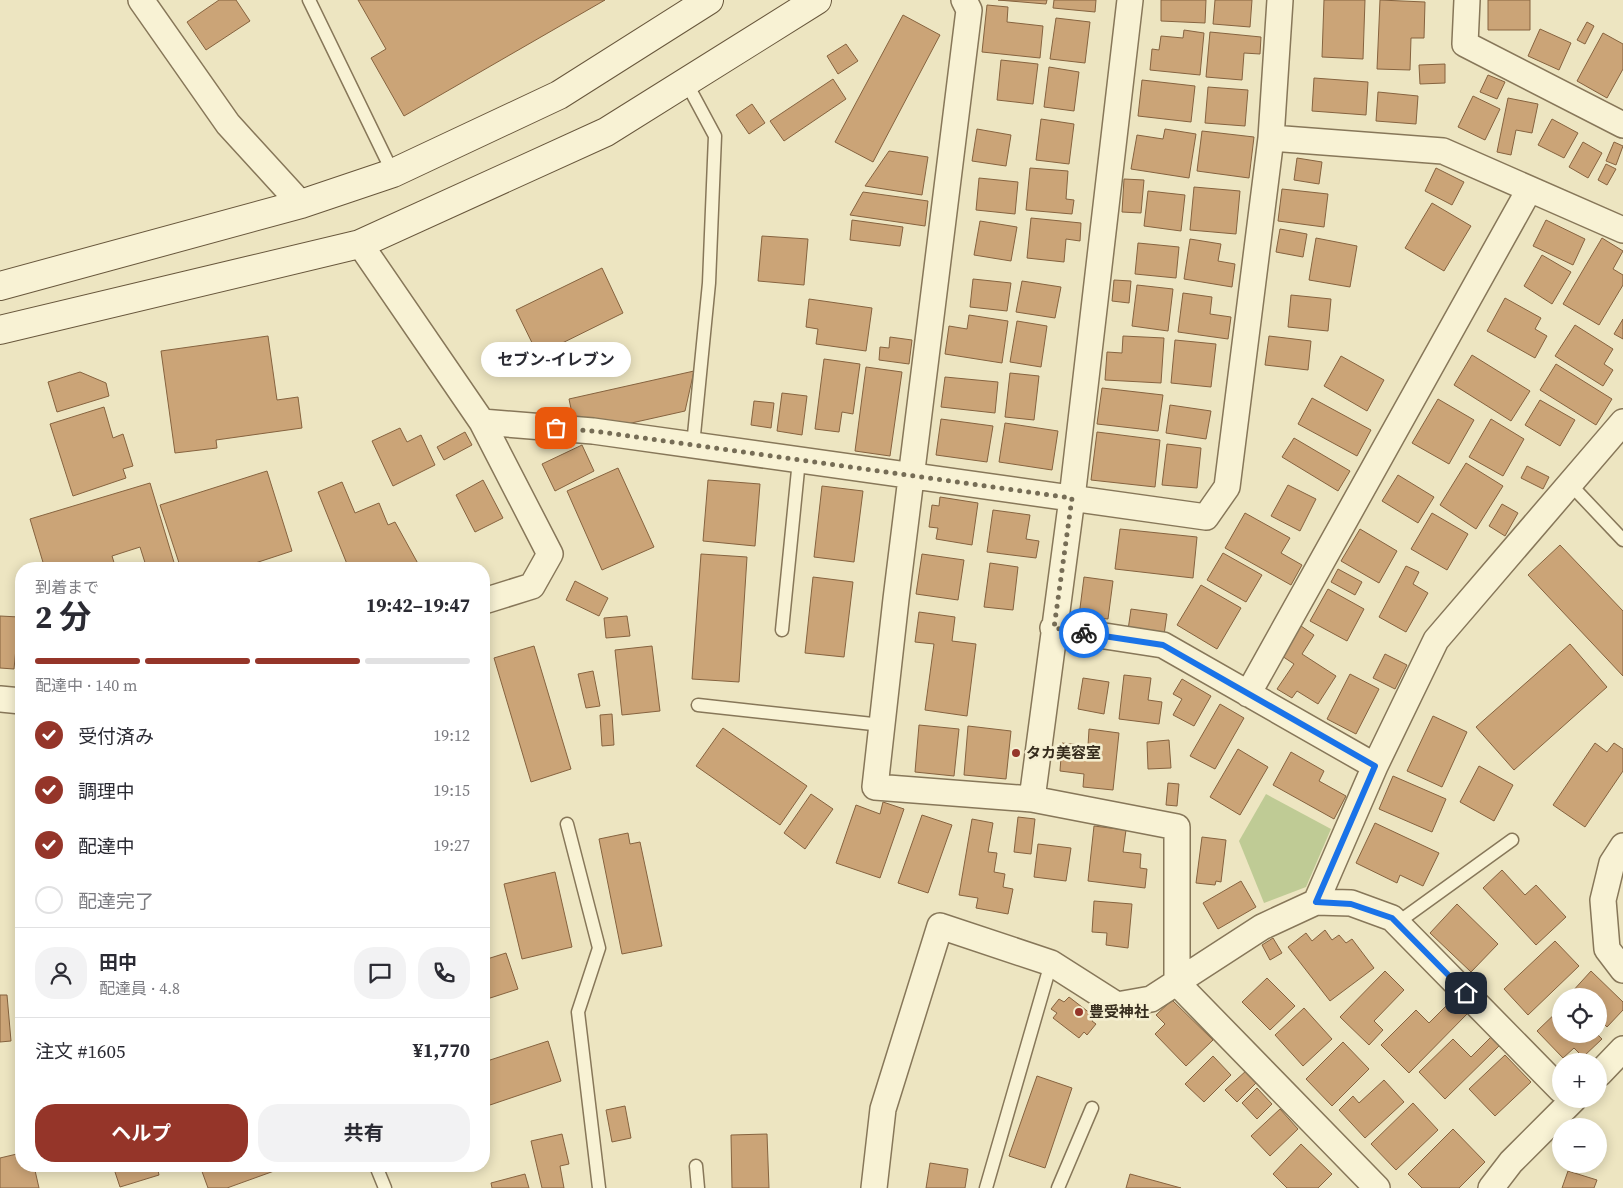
<!DOCTYPE html>
<html lang="ja">
<meta charset="utf-8">
<style>
:root{--surface:#fff;--page:#f2f2f3;--text:#2b2b33;--muted:#7c7c81;--line:#e1e1e2;--accent:#953529}
body{margin:0;font-family:"Source Serif 4","Noto Sans JP",serif;background:var(--page);color:var(--text);height:100vh;display:flex;flex-direction:column;font-size:19px;white-space:nowrap}
*{box-sizing:border-box;margin:0}
p{font-size:16px;color:var(--muted)}
.icon{flex:none;width:28px;height:28px;fill:none;stroke:currentColor;stroke-width:2;stroke-linecap:round;stroke-linejoin:round}
.map{position:relative;flex:1;overflow:hidden}
.panel{position:absolute;left:15px;top:562px;width:475px;height:610px;display:flex;flex-direction:column;background:var(--surface);border-radius:20px;box-shadow:0 2px 12px #0003}
.panel>*{flex:none}
.fabs{position:absolute;left:1552px;top:988px;display:grid;gap:10px}
.fabs a{display:grid;place-items:center;width:55px;height:55px;border-radius:50%;background:var(--surface);box-shadow:0 2px 12px #0003;font-size:25px}
.pin{position:absolute;display:grid;place-items:center;width:42px;height:42px;color:#fff;margin:-21px;border-radius:10px;box-shadow:0 2px 8px #0006}
.courier{position:absolute;display:grid;place-items:center;width:50px;height:50px;margin:-25px;border:4px solid #1a73e8;border-radius:50%;background:#fff;color:#222;box-shadow:0 1px 6px #0007}
.bubble{position:absolute;height:35px;border-radius:18px;background:var(--surface);box-shadow:0 2px 12px #0003;font-size:16px;font-weight:700;line-height:35px;text-align:center}
.summary em{font-style:normal;font-weight:700}
.summary div{display:flex;flex-direction:column-reverse}
.summary{display:flex;align-items:center;justify-content:space-between;height:85px;padding:0 20px}
h1{font-size:32px;font-weight:700;line-height:38px}
.bar{display:grid;grid-template-columns:repeat(4,1fr);gap:8px 5px;align-content:center;height:60px;padding:0 20px}
.bar i{height:6px;border-radius:4px;background:var(--line)}
.bar .current{background:var(--accent)}
.bar p{grid-column:span 4}
.line{display:flex;align-items:center;gap:12px;padding:0 20px;border-top:1px solid var(--line)}
.line div{flex:1}
.round{display:grid;place-items:center;flex:none;width:52px;height:52px;border-radius:20px;background:var(--page)}
ol{padding:0 20px;list-style:none}
li{display:flex;align-items:center;gap:15px;height:55px}
li p{margin-inline-start:auto}
li .icon{padding:5px;border-radius:50%;background:var(--accent);color:#fff;stroke-width:4}
li:last-child{color:var(--muted)}
li i{width:28px;height:28px;border:2px solid var(--line);border-radius:50%}
.primary-button{display:flex;gap:10px;margin-top:auto;padding:10px 20px}
.primary-button a{flex:1;height:58px;border-radius:20px;background:var(--accent);color:#fff;font-size:20px;font-weight:700;line-height:58px;text-align:center}
.primary-button a+a{background:var(--page);color:var(--text)}
.map>svg:first-child{display:block}
.green{fill:#bfcb95}
.building{fill:#cba477;stroke:#86633f}
.lines{fill:none;stroke-linecap:round;stroke-linejoin:round}
.lane-casing{stroke:#877759;stroke-width:15}
.street-casing{stroke:#877759;stroke-width:28}
.secondary-casing{stroke:#68573c;stroke-width:30}
.lane{stroke:#f8f2d4;stroke-width:12}
.street{stroke:#f8f2d4;stroke-width:25}
.secondary{stroke:#f8f2d4;stroke-width:28}
.done{stroke:#766d56;stroke-width:5;stroke-dasharray:0 9}
.route{stroke:#1a73e8;stroke-width:6}
.poi-dot{fill:#953529;stroke:#f5efd1;stroke-width:2}
.labels{text-anchor:middle;stroke-width:5;stroke-linejoin:round;paint-order:stroke}
.poi-label{font-size:15px;font-weight:bold;fill:#362c1d;stroke:#f5efd1;text-anchor:start}
</style>
<div class="map">
<svg width="1623" height="1188" viewBox="0 0 1623 1188">
<rect width="100%" height="100%" fill="#ede5c1"/>
<path class="green" d="M1266,794L1331,829L1306,887L1264,903L1239,841Z"/>
<path class="building" d="M219,0H236L250,21L206,50L187,22Z
M358,0H605L404,116L371,58L386,49Z
M998,0H1047L1046,4Z
M1054,0H1096L1095,12L1053,8Z
M1161,0H1206L1205,23L1161,21Z
M1215,0H1252L1250,27L1213,24Z
M1324,0H1365L1363,59L1322,57Z
M1380,0L1425,2L1424,38H1411L1410,70L1377,69Z
M1488,0H1530V30H1488Z
M987,5L1008,7L1007,22L1043,26L1040,58L982,52Z
M903,15L940,35L873,162L835,142Z
M1056,18L1090,22L1085,63L1050,59Z
M1587,22L1594,26L1585,44L1577,40Z
M1540,29L1571,43L1559,70L1528,56Z
M1184,30L1204,33L1200,75L1150,70L1152,49L1159,50L1161,36L1183,38Z
M1210,32L1261,37L1260,54L1244,53L1242,80L1206,77Z
M1603,33L1623,44V69L1607,98L1577,81Z
M846,44L858,61L838,74L827,56Z
M1001,60L1038,64L1033,104L997,100Z
M1445,64V83L1420,84L1419,65Z
M1049,67L1079,72L1074,111L1044,107Z
M1488,75L1505,82L1497,99L1480,92Z
M1314,78L1368,82L1366,115L1312,111Z
M833,79L846,99L784,141L770,121Z
M1142,80L1195,86L1191,122L1138,116Z
M1208,87L1248,90L1245,126L1205,123Z
M1378,92L1418,96L1416,124L1376,121Z
M1473,96L1500,109L1485,140L1458,127Z
M1508,98L1538,104L1532,133L1516,130L1511,155L1497,152Z
M752,104L765,123L749,134L736,115Z
M1041,119L1074,124L1069,164L1036,160Z
M1552,119L1578,133L1564,158L1538,145Z
M977,129L1011,135L1006,166L972,161Z
M1165,129L1196,134L1189,178L1131,169L1137,135L1163,139Z
M1202,131L1254,137L1249,178L1197,171Z
M1583,142L1602,153L1588,178L1569,167Z
M1614,142L1623,146L1616,165L1606,161Z
M889,151L928,157L922,195L865,186Z
M1297,158L1322,162L1319,184L1294,180Z
M1606,164L1616,169L1607,185L1598,180Z
M1030,168L1068,171L1066,199L1074,200L1072,214L1026,210Z
M1436,168L1464,182L1452,205L1425,191Z
M979,178L1018,182L1015,214L976,210Z
M1124,179L1144,180L1141,213L1122,212Z
M1194,187L1240,191L1236,234L1190,230Z
M1282,189L1328,194L1324,227L1278,221Z
M1148,191L1185,195L1181,231L1144,226Z
M863,192L928,201L925,226L850,215Z
M1432,203L1471,226L1444,271L1405,248Z
M1031,218L1081,223L1080,241L1066,239L1064,262L1027,258Z
M852,220L903,227L900,246L850,240Z
M1546,220L1585,239L1573,265L1533,246Z
M980,221L1017,227L1011,261L974,255Z
M1280,229L1307,234L1303,257L1276,252Z
M762,236L808,239L804,285L758,281Z
M1316,238L1357,246L1350,287L1309,280Z
M1602,238L1623,251L1613,269L1623,275V285L1599,325L1563,304Z
M1190,239L1221,244L1218,261L1235,264L1232,287L1184,279Z
M1138,243L1179,247L1176,278L1135,274Z
M1542,255L1571,272L1552,304L1524,286Z
M602,268L623,313L538,355L516,310Z
M973,279L1011,283L1007,311L970,307Z
M1114,280L1131,281L1129,303L1112,301Z
M1022,281L1061,287L1055,318L1016,312Z
M1137,285L1173,289L1168,331L1132,326Z
M1183,293L1212,297L1210,314L1231,317L1228,339L1178,332Z
M1291,295L1331,299L1328,331L1288,327Z
M1505,298L1541,318L1535,329L1547,336L1535,358L1487,331Z
M809,299L872,308L866,351L816,344L818,329L806,327Z
M969,315L1008,321L1002,363L945,354L949,326L967,329Z
M1623,319V339L1614,334Z
M1017,321L1047,326L1041,367L1010,362Z
M1575,325L1613,349L1604,364L1613,370L1603,386L1555,356Z
M268,336L277,400L298,397L302,428L216,440L217,448L175,453L161,351Z
M1123,336L1164,338L1161,383L1105,380L1107,352L1122,353Z
M1269,336L1311,341L1308,370L1265,365Z
M890,337L912,340L909,364L879,360L880,347L889,348Z
M1175,340L1216,344L1211,387L1171,383Z
M1472,355L1530,391L1511,421L1454,385Z
M1341,356L1384,380L1367,411L1324,386Z
M824,359L860,364L853,414L842,412L839,432L815,429Z
M1556,364L1612,399L1596,425L1540,390Z
M866,367L902,372L890,456L855,451Z
M694,371L685,411L627,424L573,418L569,399Z
M80,372L106,383L109,396L57,412L48,382Z
M1010,373L1039,376L1034,420L1005,417Z
M945,377L998,382L995,413L941,407Z
M1102,388L1163,395L1158,431L1097,424Z
M782,393L807,396L802,435L777,431Z
M1312,398L1371,430L1357,456L1298,424Z
M1438,399L1474,420L1449,464L1412,443Z
M1540,400L1575,420L1560,446L1525,425Z
M754,401L774,403L771,428L751,425Z
M1170,405L1211,411L1206,439L1166,433Z
M104,407L113,438L123,434L133,466L123,469L126,478L73,496L50,424Z
M941,419L993,426L987,462L936,455Z
M1491,419L1524,439L1503,476L1469,457Z
M1005,423L1058,431L1052,470L999,462Z
M400,428L407,442L421,435L435,465L393,486L372,441Z
M465,432L472,445L444,460L437,447Z
M1097,432L1160,440L1155,487L1091,480Z
M1294,438L1350,471L1338,491L1282,457Z
M1167,444L1201,448L1197,488L1162,485Z
M582,445L594,471L555,491L542,464Z
M1466,463L1503,486L1476,529L1440,505Z
M1527,466L1549,477L1543,489L1521,478Z
M618,468L654,547L602,570L567,491Z
M267,471L292,551L237,569H181L160,505Z
M1398,475L1434,497L1418,523L1382,501Z
M483,480L503,518L475,532L456,495Z
M708,480L760,484L755,546L703,541Z
M342,482L355,513L379,503L388,525L395,522L421,569H349L318,492Z
M150,483L176,569H147L140,547L112,556L116,569H45L30,519Z
M1288,485L1316,499L1300,531L1271,516Z
M822,486L863,491L854,562L814,557Z
M940,497L978,503L972,545L936,539L938,528L929,527L932,505L939,506Z
M1502,504L1518,513L1505,536L1489,526Z
M993,510L1030,515L1026,539L1039,541L1036,558L987,552Z
M1245,513L1290,538L1281,553L1302,565L1291,585L1225,548Z
M1432,513L1468,534L1447,570L1411,549Z
M1120,529L1197,537L1193,578L1115,569Z
M1360,529L1397,551L1379,583L1341,561Z
M1560,545L1623,611V676L1528,575Z
M1223,553L1262,575L1246,602L1207,580Z
M701,554L747,557L739,682L692,679Z
M922,554L964,560L958,600L916,594Z
M990,563L1018,567L1013,610L984,607Z
M1406,566L1419,572L1413,584L1428,593L1406,632L1379,617Z
M1338,569L1362,582L1355,595L1331,582Z
M813,577L853,582L844,657L805,653Z
M1084,577L1113,581L1108,619L1079,616Z
M575,581L608,598L599,616L566,600Z
M1201,585L1241,608L1217,649L1177,625Z
M1328,589L1364,609L1347,641L1310,621Z
M1131,609L1167,614L1164,635L1128,630Z
M919,612L955,617L952,641L976,644L967,716L925,710L934,644L915,642Z
M0,616L19,617L14,669L0,668Z
M627,616L630,636L606,638L604,618Z
M1301,626L1314,635L1302,654L1336,676L1318,704L1297,691L1292,698L1277,689L1294,664L1282,656Z
M1570,644L1607,687L1514,770L1476,727Z
M534,646L571,769L531,782L494,658Z
M652,646L660,711L622,715L615,650Z
M1385,654L1407,665L1395,689L1373,678Z
M593,671L600,706L586,708L578,674Z
M1350,674L1379,689L1356,734L1327,719Z
M1124,675L1151,678L1148,700L1162,702L1159,724L1119,719Z
M1083,678L1109,682L1104,714L1078,709Z
M1182,679L1211,696L1194,726L1173,715L1182,699L1173,694Z
M1220,704L1244,718L1215,769L1190,756Z
M612,714L614,745L602,746L600,715Z
M1433,716L1467,732L1442,787L1407,771Z
M919,725L959,729L954,776L915,772Z
M968,726L1011,731L1006,779L964,775Z
M723,728L807,786L780,825L696,766Z
M1089,729L1119,733L1113,790L1083,787L1084,774L1060,771L1062,743L1088,746Z
M1169,740L1171,768L1148,769L1147,742Z
M1595,743L1607,752L1614,743L1623,749V771L1585,827L1553,805Z
M1238,749L1268,767L1240,815L1210,797Z
M1291,752L1324,771L1319,781L1346,796L1334,819L1273,785Z
M1479,766L1513,785L1494,821L1460,802Z
M1393,776L1446,799L1432,832L1379,809Z
M1168,783L1179,784L1177,806L1166,805Z
M811,794L833,809L805,849L784,833Z
M883,802L904,809L880,878L836,863L856,805L880,814Z
M922,815L952,825L928,893L898,883Z
M1018,817L1035,819L1031,854L1014,852Z
M972,819L993,823L988,852L997,853L994,872L1005,874L1003,887L1013,889L1008,914L976,908L978,898L959,895Z
M1375,823L1439,853L1423,886L1400,875L1397,883L1356,863Z
M1094,826L1126,830L1123,852L1141,854L1140,868L1147,869L1145,888L1088,881Z
M628,833L630,844L640,842L662,946L622,954L599,839Z
M1202,837L1226,840L1221,882L1216,881L1215,885L1196,883Z
M1038,844L1071,848L1066,881L1034,877Z
M1502,870L1525,895L1536,885L1566,917L1536,945L1483,888Z
M555,872L572,947L522,959L504,884Z
M1241,881L1256,907L1218,929L1203,903Z
M1094,901L1132,904L1128,948L1106,945L1107,933L1092,932Z
M1457,904L1498,944L1471,972L1430,933Z
M1325,930L1332,940L1339,935L1346,943L1352,939L1374,968L1330,1001L1288,947L1306,933L1312,941Z
M1273,938L1282,953L1270,960L1262,945Z
M1555,941L1579,966L1528,1015L1504,989Z
M506,953L518,989L484,1000V960Z
M1385,971L1404,990L1374,1021L1383,1030L1369,1045L1340,1017Z
M1591,971L1623,1002V1010L1607,1027L1599,1019V996H1575L1571,993Z
M1267,978L1295,1006L1270,1030L1242,1002Z
M0,995H7L11,1041L0,1042Z
M1069,997L1095,1017L1092,1021L1096,1024L1087,1035L1084,1032L1079,1038L1053,1018L1057,1013L1051,1009L1059,999L1064,1002Z
M1172,1000L1213,1040L1186,1066L1155,1034L1165,1024L1156,1015Z
M1452,1000L1467,1014L1409,1073L1381,1045L1416,1010L1429,1023Z
M1304,1008L1332,1039L1303,1066L1275,1035Z
M1561,1008V1034H1597L1602,1039L1583,1057L1574,1048L1563,1058L1537,1031Z
M1491,1037L1499,1046L1445,1099L1419,1072L1453,1039L1471,1057Z
M548,1041L561,1081L484,1107V1062Z
M1343,1042L1369,1069L1332,1106L1306,1079Z
M1505,1055L1531,1082L1495,1116L1469,1089Z
M1213,1056L1231,1075L1204,1102L1185,1084Z
M1247,1070L1257,1082L1237,1102L1225,1090Z
M1037,1076L1072,1088L1045,1168L1009,1156Z
M1384,1080L1404,1102L1365,1138L1339,1110L1353,1096L1359,1103Z
M1257,1088L1272,1104L1257,1119L1242,1103Z
M1413,1103L1438,1130L1396,1170L1371,1144Z
M625,1106L631,1138L612,1142L606,1110Z
M1280,1109L1298,1129L1270,1156L1251,1136Z
M1453,1129L1485,1162L1459,1188H1422L1408,1174Z
M562,1134L569,1164L560,1166L564,1188H542L531,1141Z
M767,1134L769,1188H732L731,1135Z
M1301,1144L1332,1174L1318,1188H1287L1273,1174Z
M21,1153V1166H34L39,1188H0V1158Z
M930,1163L968,1169L965,1188H926Z
M113,1166H157L159,1175L120,1187Z
M200,1166H288L227,1188H208Z
M1568,1171L1597,1180L1594,1188H1562Z
M525,1174L529,1188H492L491,1183Z
M1130,1174L1181,1188H1126Z"/>
<g class="lines">
<defs>
<path id="lane" d="M309,0L393,173
M686,82L715,136L709,283L693,445
M1570,484L1623,540
M782,630L799,460
M698,705L882,725
M567,824L599,948L578,1012L599,1188
M1397,923L1512,840
M376,1166L385,1188
M696,1166L698,1188
M986,1188L1051,963
M1058,1188L1092,1108"/>
<path id="street" d="M141,0L228,124L301,204
M964,0L969,10L896,599L875,787L1032,799L1177,827V983L1377,1188
M1467,0L1465,44L1623,125
M1271,138L1443,151L1623,230
M360,244L482,422L593,431L1206,517L1227,487L1271,138L1280,0
M482,422L550,554L532,586L484,601
M1053,628L1163,645L1375,766
M1248,694L1529,190
M0,699L21,701
M1032,799L1072,498L1130,0
M1623,846L1612,863L1603,900L1607,949L1623,970
M1316,902L1351,903L1392,918L1561,1090
M1599,1074L1623,1049
M874,1188L883,1109L940,926L1051,963L1117,1005L1151,999L1262,927L1316,902L1375,766L1436,640L1623,422
M1491,1188L1511,1162L1574,1099"/>
<path id="secondary" d="M0,286L301,204L393,173L559,95L709,0
M0,330L360,244L606,132L817,0"/>
</defs>
<use href="#lane" class="lane-casing"/>
<use href="#street" class="street-casing"/>
<use href="#secondary" class="secondary-casing"/>
<use href="#lane" class="lane"/>
<use href="#street" class="street"/>
<use href="#secondary" class="secondary"/>
</g>
<g class="lines">
<path class="done" d="M556,428L593,431L1072,498L1054,628L1084,633"/>
<path class="route" d="M1084,633L1163,645L1375,766L1316,902L1351,904L1392,918L1466,993"/>
</g>
<g class="poi-dot">
<circle cx="1016" cy="753" r="5"/>
<circle cx="1079" cy="1012" r="5"/>
</g>
<g class="labels">
<g class="poi-label">
<text x="1026" y="758">タカ美容室</text>
<text x="1089" y="1017">豊受神社</text>
</g>
</g>
</svg>
<div class="fabs">
<a><svg class="icon" aria-label="locate" viewBox="0 0 24 24"><circle cx="12" cy="12" r="6"/><path d="M12 2v4M12 18v4M2 12h4M18 12h4"/></svg></a>
<a>+</a>
<a>−</a>
</div>
<div class="pin" style="left:556px;top:428px;background:#ea580c"><svg class="icon" aria-label="bag" viewBox="0 0 24 24"><path d="M5 8h14l-1 12H6zM9 8a3 3 0 0 1 6 0"/></svg></div>
<div class="pin" style="left:1466px;top:993px;background:#1f2937"><svg class="icon" aria-label="home" viewBox="0 0 24 24"><path d="M3 11l9-7 9 7M6 9v11h12V9"/></svg></div>
<div class="courier" style="left:1084px;top:633px"><svg class="icon" aria-label="bike" viewBox="0 0 24 24"><circle cx="6" cy="16" r="4"/><circle cx="18" cy="16" r="4"/><path d="M6 16l4-8h5l3 8M10 8l3 8H6M13 5h3"/></svg></div>
<div class="bubble" style="left:481px;top:342px;width:150px">セブン-イレブン</div>
<section class="panel">
<div class="summary"><div><h1>2 分</h1><p>到着まで</p></div><em>19:42–19:47</em></div>
<div class="bar"><i class="current"></i><i class="current"></i><i class="current"></i><i></i><p>配達中 · 140 m</p></div>
<ol>
<li><svg class="icon" aria-label="check" viewBox="0 0 24 24"><path d="M5 12l5 5 9-10"/></svg>受付済み<p>19:12</p></li>
<li><svg class="icon" aria-label="check" viewBox="0 0 24 24"><path d="M5 12l5 5 9-10"/></svg>調理中<p>19:15</p></li>
<li><svg class="icon" aria-label="check" viewBox="0 0 24 24"><path d="M5 12l5 5 9-10"/></svg>配達中<p>19:27</p></li>
<li><i></i>配達完了</li>
</ol>
<div class="line" style="height:90px"><a class="round"><svg class="icon" aria-label="person" viewBox="0 0 24 24"><circle cx="12" cy="8" r="4"/><path d="M4 21q1-7 8-7t8 7"/></svg></a><div><b>田中</b><p>配達員 · 4.8</p></div><a class="round"><svg class="icon" aria-label="chat" viewBox="0 0 24 24"><path d="M4 5h16v11H9l-5 4z"/></svg></a><a class="round"><svg class="icon" aria-label="phone" viewBox="0 0 24 24"><path d="M5 4h4l2 5-3 2q2 4 5 5l2-3 5 2v4C11 20 4 13 5 4z"/></svg></a></div>
<div class="line" style="height:65px"><div>注文 #1605</div><b>¥1,770</b></div>
<div class="primary-button"><a>ヘルプ</a><a>共有</a></div>
</section>
</div>
